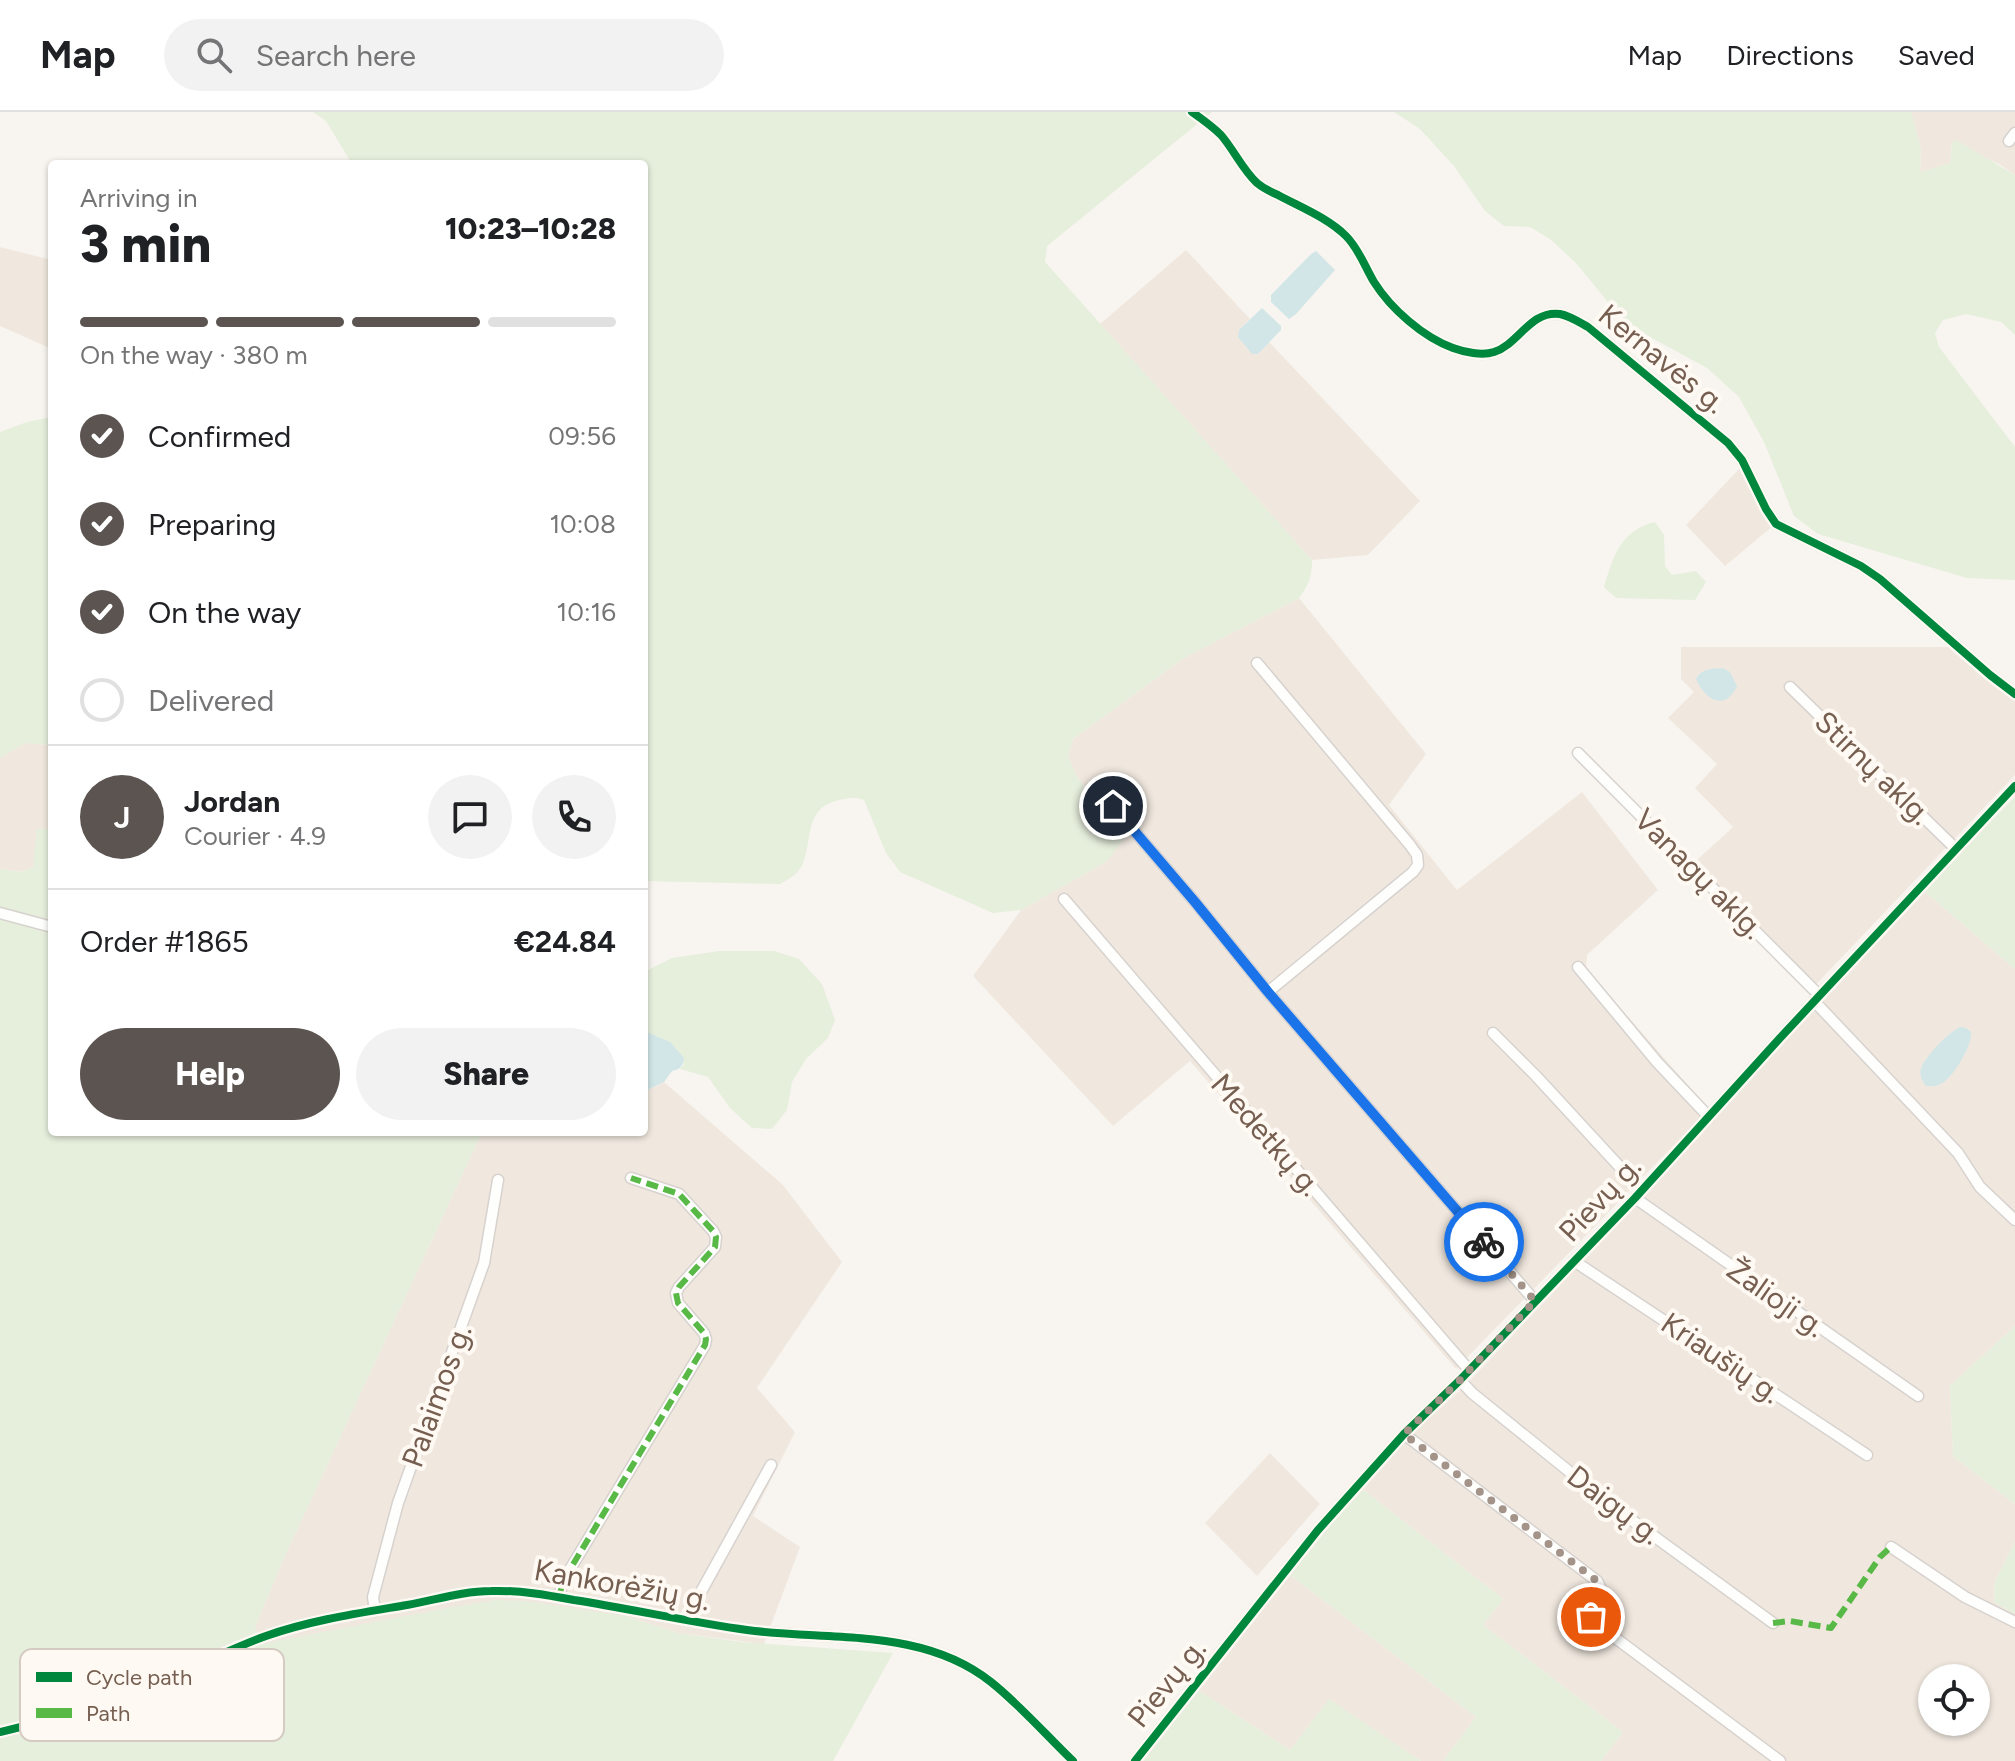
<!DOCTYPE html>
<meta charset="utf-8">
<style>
:root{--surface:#fff;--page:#f2f2f2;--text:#202124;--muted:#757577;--line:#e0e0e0;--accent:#5b5451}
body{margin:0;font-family:Figtree,sans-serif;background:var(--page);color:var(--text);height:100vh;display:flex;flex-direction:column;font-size:30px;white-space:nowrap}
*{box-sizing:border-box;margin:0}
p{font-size:26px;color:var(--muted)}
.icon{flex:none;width:44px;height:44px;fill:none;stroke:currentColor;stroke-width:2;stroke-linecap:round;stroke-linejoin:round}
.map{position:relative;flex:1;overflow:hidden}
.details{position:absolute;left:48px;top:48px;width:600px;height:976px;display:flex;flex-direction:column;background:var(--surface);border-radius:8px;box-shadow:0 2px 6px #0004}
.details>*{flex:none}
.buttons{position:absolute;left:1918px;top:1552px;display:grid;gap:16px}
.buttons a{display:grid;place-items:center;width:72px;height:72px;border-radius:50%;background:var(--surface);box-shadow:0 2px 6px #0004;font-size:40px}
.pin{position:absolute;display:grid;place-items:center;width:68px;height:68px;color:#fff;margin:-34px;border:4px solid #fff;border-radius:50%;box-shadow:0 2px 8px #0007}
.courier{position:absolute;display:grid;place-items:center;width:80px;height:80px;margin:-40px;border:6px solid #1a73e8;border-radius:50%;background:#fff;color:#222;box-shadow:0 2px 10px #0007}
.headline em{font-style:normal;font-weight:800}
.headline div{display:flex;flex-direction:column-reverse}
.headline{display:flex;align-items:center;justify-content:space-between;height:136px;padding:0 32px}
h1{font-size:52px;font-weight:800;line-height:60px}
.bar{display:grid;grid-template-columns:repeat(4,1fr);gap:12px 8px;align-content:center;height:96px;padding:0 32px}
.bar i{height:10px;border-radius:6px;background:var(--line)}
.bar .selected{background:var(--accent)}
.bar p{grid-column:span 4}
.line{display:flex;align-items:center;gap:20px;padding:0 32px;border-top:2px solid var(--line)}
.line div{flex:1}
.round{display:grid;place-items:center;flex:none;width:84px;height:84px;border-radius:42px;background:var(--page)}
ol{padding:0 32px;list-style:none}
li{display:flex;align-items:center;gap:24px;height:88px}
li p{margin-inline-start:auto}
li .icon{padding:8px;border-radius:50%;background:var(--accent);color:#fff;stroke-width:4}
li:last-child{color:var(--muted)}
li i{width:44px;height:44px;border:4px solid var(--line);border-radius:50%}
.action{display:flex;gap:16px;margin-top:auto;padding:16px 32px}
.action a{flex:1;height:92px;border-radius:48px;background:var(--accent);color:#fff;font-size:32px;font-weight:800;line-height:92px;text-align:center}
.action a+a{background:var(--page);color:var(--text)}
header{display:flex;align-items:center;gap:48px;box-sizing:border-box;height:112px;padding:0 40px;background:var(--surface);border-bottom:2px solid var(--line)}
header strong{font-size:38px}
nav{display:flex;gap:44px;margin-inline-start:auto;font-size:28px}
.search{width:560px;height:72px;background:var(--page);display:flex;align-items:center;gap:20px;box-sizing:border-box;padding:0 28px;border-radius:44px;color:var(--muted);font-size:30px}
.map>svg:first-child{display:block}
.residential{fill:#f0e8df;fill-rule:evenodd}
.green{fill:#e6eedc}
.water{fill:#d2e6e8}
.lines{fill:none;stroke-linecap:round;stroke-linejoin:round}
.minor-casing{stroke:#d7d2ce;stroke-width:13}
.minor{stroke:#fefefd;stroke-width:10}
.quiet{stroke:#58b947;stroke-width:6;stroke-dasharray:12 6;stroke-linecap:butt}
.cycleway-casing{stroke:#fefaf3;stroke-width:13}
.cycleway{stroke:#00873e;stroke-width:8}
.done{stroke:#a49388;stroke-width:8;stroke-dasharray:0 14.4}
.route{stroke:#1a73e8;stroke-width:10}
.labels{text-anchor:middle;stroke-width:8;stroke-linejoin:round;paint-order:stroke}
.street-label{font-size:30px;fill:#765e50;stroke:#fefaf3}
.key{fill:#fefaf3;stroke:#d5cbc2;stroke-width:2}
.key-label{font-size:22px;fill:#765e50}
</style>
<header>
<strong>Map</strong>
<div class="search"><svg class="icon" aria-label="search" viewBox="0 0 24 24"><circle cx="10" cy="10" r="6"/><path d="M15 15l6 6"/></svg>Search here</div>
<nav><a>Map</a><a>Directions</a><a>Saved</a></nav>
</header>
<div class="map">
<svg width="2015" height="1649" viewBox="0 0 2015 1649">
<rect width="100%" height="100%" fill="#f8f5f0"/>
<path class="residential" d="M1911,0H2015V63L1999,52L1952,31L1950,51L1920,60L1921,37Z
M0,135L52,148V237L0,214Z
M1186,138L1250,207L1239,218L1258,242L1269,230L1420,389L1368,443L1312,448L1100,212Z
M1739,357L1773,414L1725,454L1686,413Z
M1299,486L1426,642L1389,693L1457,778L1582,680L1658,778L1587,843L1586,857L1709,997L1456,1257L1190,949L1113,1014L973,864L1021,798L1106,750L1110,703L1077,665L1068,644L1073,627L1184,546Z
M1681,535H1952L2015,589V663L1808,881L1686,758L1733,715L1695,676L1717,652L1668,606L1694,580L1681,567Z
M25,631L52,633V716L37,718L34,754L22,760L0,757V646Z
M1923,778L2015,857V1214L1950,1274L1953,1344L2015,1392V1430L1995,1469L1994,1490L2015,1502V1649H1601L1623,1620L1483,1513L1503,1487L1361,1376L1400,1332L1462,1277L1645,1083ZM1932,1566H1976V1610H1932Z
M664,970L783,1073L842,1150L757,1276L795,1320L753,1404L800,1435L764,1532L678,1521L626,1504L453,1495L261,1533L255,1515L283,1448L482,1020H644V984L649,977Z
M1270,1341L1320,1392L1257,1464L1205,1411Z
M1290,1463L1476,1605L1443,1649H1421L1329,1588L1290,1638L1198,1578Z"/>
<path class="green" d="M313,0H1212L1047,134L1045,150L1312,448C1312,464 1309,473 1299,486L1184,546L1073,627L1068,644L1077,665L1124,723L1119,734L1106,750L1021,798L993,801L900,760L886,741L864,688C854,684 849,686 839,688C804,696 813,725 803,751C799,762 789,767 780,772L644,769V52H352L326,9Z
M1394,0H1911L1921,37L1920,60L1950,51L1952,31L1956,28L2015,63V223L2001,210L1966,202L1943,208L1935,221L1939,235L2015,335V468L1967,466L1818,422L1794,404L1764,330L1739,285L1707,256L1639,219L1617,201L1576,151L1550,127L1530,115L1504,114L1485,99L1454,54L1420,17Z
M52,305V633L25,631L0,646V320L27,310Z
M1655,410L1664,423L1665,454L1672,463L1696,459L1706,470L1695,488L1616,486L1604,475C1613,444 1621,418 1655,410Z
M2015,685V857L1923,778Z
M52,716V1020H482L283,1448L255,1515L261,1532L452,1495L497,1488L525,1489L626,1504L678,1521L742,1530L893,1541L833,1649H0V757L22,760L33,755L37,717Z
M719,839H774L799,847L822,872L835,908L828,926L806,947L792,970L787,998L772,1017L752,1016L730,996L708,965L680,957L684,952L644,919V860L672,846Z
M2015,1214V1392L1953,1344L1950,1274Z
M1361,1376L1503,1487L1483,1513L1623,1620L1601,1649H1443L1476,1605L1290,1463Z
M2015,1430V1502L1994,1490L1995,1469Z
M1198,1578L1290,1638L1329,1587L1421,1649H1140Z"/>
<path class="water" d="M1316,139L1335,158L1296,202L1289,207L1271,190V183L1311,142Z
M1262,196L1281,214V218L1258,242H1252L1238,225L1239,218Z
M1723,556L1730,560L1737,574C1725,600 1705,588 1696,567C1702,556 1712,557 1723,556Z
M1961,915L1966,916L1971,920C1973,932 1955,962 1944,970C1938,974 1933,975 1926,974C1922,969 1919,963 1921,956C1925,945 1950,918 1961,915Z
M644,919L670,930L684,946C683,955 680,957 672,959L664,970L649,977L644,984Z"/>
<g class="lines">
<defs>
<path id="minor" d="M1192,0C1202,7 1212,14 1221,23C1234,38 1242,57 1257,71C1263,76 1271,80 1278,83C1300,95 1328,106 1346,124C1359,137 1365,155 1374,170C1391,197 1423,225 1453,236C1464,240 1482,244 1494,240C1519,232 1530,198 1560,202C1570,204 1579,210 1588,215L1728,331L1742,348L1766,397L1776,412L1861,454L1880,467L1990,563L2015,582
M2009,29L2015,21
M1257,551L1410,733L1417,743L1418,753L1413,760L1268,880
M1790,575L1956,737
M1578,641L1819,883
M1113,694L1195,790L1268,880L1535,1189
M1064,787L1469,1258
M0,801L52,815
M1578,855L1657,950L1709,1005
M1814,889L1958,1041L1980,1075L2015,1108
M1493,921L1536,964L1641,1078
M1635,1086L1918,1284
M1574,1149L1867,1343
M1460,1268L1472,1281L1607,1390L1773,1511
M1404,1322L1597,1469C1607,1485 1594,1489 1591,1505L1594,1510L1780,1649
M1891,1435L1965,1485L2015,1510
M559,1485L563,1469L705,1233L706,1227L704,1221L678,1191L676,1181L679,1175L715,1135L716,1125L713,1119L679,1082L631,1066
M375,1499L373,1485L398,1391L484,1151L498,1068
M686,1507L771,1353
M0,1620C51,1608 101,1594 150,1574C189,1558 227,1538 266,1524C311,1508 360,1501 407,1493C435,1488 463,1479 491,1479C519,1478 547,1483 574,1488C632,1497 689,1510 747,1518C828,1529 922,1515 991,1570C1020,1593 1046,1623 1073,1649
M1135,1649L1318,1418L1404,1322L1460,1268L1635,1086L1780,926L2015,674"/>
</defs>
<use href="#minor" class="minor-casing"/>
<use href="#minor" class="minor"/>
<path class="quiet" d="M559,1485L563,1469L705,1233L706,1227L704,1221L678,1191L676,1181L679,1175L715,1135L716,1125L713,1119L679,1082L631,1066
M1773,1511L1790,1509L1831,1516L1880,1445L1891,1435"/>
<defs>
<path id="cycleway" d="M1192,0C1202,7 1212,14 1221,23C1234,38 1242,57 1257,71C1263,76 1271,80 1278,83C1300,95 1328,106 1346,124C1359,137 1365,155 1374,170C1391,197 1423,225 1453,236C1464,240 1482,244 1494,240C1519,232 1530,198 1560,202C1570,204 1579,210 1588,215L1728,331L1742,348L1766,397L1776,412L1861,454L1880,467L1990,563L2015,582
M0,1620C51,1608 101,1594 150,1574C189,1558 227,1538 266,1524C311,1508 360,1501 407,1493C435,1488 463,1479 491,1479C519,1478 547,1483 574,1488C632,1497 689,1510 747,1518C828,1529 922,1515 991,1570C1020,1593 1046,1623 1073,1649
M1135,1649L1318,1418L1404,1322L1460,1268L1635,1086L1780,926L2015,674"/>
</defs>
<use href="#cycleway" class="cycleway-casing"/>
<use href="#cycleway" class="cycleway"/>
</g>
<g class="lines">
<path class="done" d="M1484,1130L1535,1189L1460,1268L1404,1322L1597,1469C1607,1485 1594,1489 1591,1505"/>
<path class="route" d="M1113,694L1195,790L1268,880L1484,1130"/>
</g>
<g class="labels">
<g class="street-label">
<text transform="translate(1662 247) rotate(39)" y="10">Kernavės g.</text>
<text transform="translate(1873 656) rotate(44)" y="10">Stirnų aklg.</text>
<text transform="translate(1699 762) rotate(45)" y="10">Vanagų aklg.</text>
<text transform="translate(1266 1023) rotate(49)" y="10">Medetkų g.</text>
<text transform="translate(1600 1087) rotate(-47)" y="10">Pievų g.</text>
<text transform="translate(1776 1186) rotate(35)" y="10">Žalioji g.</text>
<text transform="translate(1721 1246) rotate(34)" y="10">Kriaušių g.</text>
<text transform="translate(437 1284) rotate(-70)" y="10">Palaimos g.</text>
<text transform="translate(1614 1393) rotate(37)" y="10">Daigų g.</text>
<text transform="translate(622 1473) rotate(10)" y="10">Kankorėžių g.</text>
<text transform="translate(1167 1571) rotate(-51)" y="10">Pievų g.</text>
</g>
</g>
<rect x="20" y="1537" width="264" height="92" rx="12" class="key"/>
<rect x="36" y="1560" width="36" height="10" fill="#00873e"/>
<rect x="36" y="1596" width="36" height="10" fill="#58b947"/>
<g class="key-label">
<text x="86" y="1573">Cycle path</text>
<text x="86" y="1609">Path</text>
</g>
</svg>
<div class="buttons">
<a><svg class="icon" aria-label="locate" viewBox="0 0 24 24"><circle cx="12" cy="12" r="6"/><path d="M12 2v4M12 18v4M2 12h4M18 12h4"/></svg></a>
</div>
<div class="pin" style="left:1591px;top:1505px;background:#ea580c"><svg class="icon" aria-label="bag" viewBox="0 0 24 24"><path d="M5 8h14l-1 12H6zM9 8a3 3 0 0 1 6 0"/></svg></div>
<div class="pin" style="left:1113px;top:694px;background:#1f2937"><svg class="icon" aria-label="home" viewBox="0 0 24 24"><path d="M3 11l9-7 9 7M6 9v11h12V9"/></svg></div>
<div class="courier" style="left:1484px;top:1130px"><svg class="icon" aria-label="bike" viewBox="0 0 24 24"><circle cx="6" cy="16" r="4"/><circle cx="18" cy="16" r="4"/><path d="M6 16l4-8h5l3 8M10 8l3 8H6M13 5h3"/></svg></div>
<section class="details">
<div class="headline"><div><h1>3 min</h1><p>Arriving in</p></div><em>10:23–10:28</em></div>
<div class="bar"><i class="selected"></i><i class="selected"></i><i class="selected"></i><i></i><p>On the way · 380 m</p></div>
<ol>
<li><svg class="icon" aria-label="check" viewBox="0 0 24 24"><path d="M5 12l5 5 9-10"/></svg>Confirmed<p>09:56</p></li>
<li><svg class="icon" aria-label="check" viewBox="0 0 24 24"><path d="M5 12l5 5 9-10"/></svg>Preparing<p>10:08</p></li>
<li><svg class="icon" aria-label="check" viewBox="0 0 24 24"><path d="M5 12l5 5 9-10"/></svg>On the way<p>10:16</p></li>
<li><i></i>Delivered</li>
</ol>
<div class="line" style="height:144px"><b class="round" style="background:var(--accent);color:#fff">J</b><div><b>Jordan</b><p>Courier · 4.9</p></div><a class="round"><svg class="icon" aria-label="chat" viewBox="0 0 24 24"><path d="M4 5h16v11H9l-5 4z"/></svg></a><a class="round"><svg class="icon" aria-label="phone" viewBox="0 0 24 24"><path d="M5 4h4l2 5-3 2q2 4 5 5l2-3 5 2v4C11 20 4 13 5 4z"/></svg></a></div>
<div class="line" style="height:104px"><div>Order #1865</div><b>€24.84</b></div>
<div class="action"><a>Help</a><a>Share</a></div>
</section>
</div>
